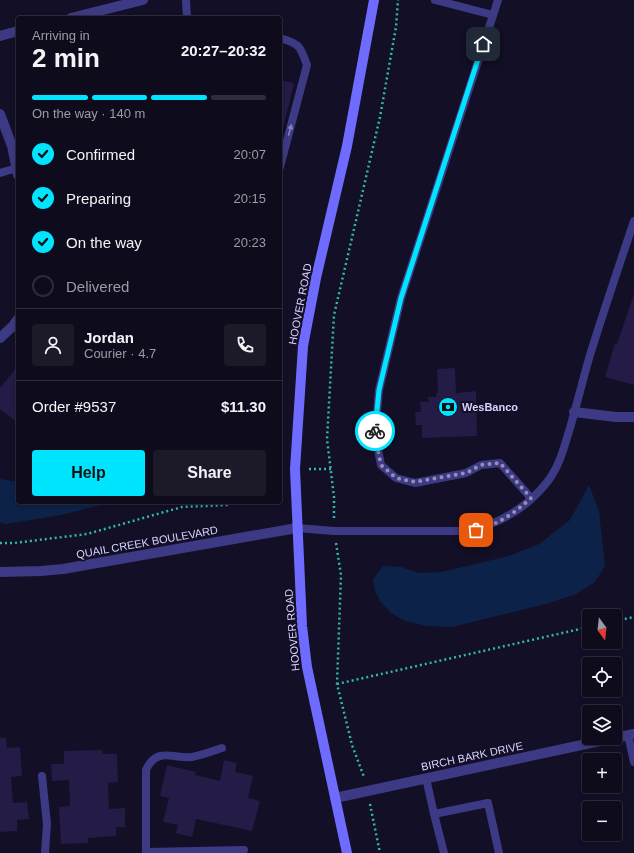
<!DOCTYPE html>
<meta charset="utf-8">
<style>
:root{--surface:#0e0b1c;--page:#1c1929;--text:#f1f3f6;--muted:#9b9ba3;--line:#2e2b3b;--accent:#00e5ff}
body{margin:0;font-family:Arial,sans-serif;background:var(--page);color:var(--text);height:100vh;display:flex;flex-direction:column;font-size:15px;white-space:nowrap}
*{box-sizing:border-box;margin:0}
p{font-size:13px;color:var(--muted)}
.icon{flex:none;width:22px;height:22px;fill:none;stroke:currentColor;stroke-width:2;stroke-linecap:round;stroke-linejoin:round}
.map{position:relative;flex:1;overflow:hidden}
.side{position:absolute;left:16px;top:16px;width:266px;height:488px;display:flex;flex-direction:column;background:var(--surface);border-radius:4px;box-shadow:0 2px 6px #0003,0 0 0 1px var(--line)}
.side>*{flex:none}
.needle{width:26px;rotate:165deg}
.controls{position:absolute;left:582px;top:609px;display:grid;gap:8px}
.controls a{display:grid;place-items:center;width:40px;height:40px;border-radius:4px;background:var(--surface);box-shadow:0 2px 6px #0003,0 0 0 1px var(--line);font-size:20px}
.pin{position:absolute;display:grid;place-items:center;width:34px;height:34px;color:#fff;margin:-17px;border-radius:8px;box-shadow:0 2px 6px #0006}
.courier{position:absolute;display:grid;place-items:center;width:40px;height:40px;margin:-20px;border:3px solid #00e5ff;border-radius:50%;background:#fff;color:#222;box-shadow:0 1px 5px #0007}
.overview em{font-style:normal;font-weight:600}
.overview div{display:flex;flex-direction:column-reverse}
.overview{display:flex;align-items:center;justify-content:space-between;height:68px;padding:0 16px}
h1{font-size:26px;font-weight:600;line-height:30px}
.bar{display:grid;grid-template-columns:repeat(4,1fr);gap:6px 4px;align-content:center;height:48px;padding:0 16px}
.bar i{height:5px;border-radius:3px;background:var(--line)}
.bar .on{background:var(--accent)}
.bar p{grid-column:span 4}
.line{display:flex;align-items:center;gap:10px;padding:0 16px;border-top:1px solid var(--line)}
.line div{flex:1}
.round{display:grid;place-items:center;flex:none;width:42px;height:42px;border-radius:4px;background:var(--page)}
ol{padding:0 16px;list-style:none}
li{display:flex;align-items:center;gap:12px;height:44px}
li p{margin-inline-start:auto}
li .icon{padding:4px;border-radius:50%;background:var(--accent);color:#111;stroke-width:4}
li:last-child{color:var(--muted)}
li i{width:22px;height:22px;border:2px solid var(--line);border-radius:50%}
.cta{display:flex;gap:8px;margin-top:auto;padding:8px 16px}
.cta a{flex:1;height:46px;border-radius:4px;background:var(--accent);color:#111;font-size:16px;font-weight:600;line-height:46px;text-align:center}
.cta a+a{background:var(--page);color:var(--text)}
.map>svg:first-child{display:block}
.water{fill:#0c2248}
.building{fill:#241b47}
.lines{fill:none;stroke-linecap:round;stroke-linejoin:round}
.path{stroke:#2fb8b0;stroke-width:2.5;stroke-dasharray:2 3;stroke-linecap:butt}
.service{stroke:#3d3a85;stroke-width:8}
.minor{stroke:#3d3a85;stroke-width:10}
.tertiary{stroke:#3d3a85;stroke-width:10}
.secondary{stroke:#6f6bff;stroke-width:10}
.oneway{fill:#837fbc}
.done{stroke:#948fb3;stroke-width:4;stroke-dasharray:0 7.2}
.route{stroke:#00e5ff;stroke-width:5}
.labels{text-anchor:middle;stroke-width:4;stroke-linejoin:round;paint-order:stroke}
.street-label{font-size:11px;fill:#d9d4ff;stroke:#130f26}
.poi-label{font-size:11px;font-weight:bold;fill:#d9d4ff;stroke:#130f26;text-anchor:start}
</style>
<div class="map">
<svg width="634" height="853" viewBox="0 0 634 853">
<rect width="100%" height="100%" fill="#130f26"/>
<path class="water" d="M0,479L18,482V502H114L61,515L6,524L0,522Z
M589,485L599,511L605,566L595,582L576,594L546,604L452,627L427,626L405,621L391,613L380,601L375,591L373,579L383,566L401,567L419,573L441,572L509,556L539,544L570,520Z"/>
<path class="building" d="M280,80L294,83L282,133H280Z
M634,294V385L605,377L615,343L617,344Z
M18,366V423L0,409V388Z
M455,368L456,393L476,391L477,436L422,438V425H416L415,412H421L420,402H429L428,397H436V393H438L437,369Z
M0,738H6L7,748L20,747L22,776L11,777L13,803L27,802L29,819L17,820V831L0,832Z
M102,750L103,754H117L118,782L108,783L109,809L125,808V827H116V836L88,838V843L61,844L59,807L70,806L69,780L52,781L51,764H64V751Z
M224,760L237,763L235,772L253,776L248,798L260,801L252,831L196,819L192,837L176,833L178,825L163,822L169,798L160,796L167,765L196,772L195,775L220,781Z"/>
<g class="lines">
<path class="path" d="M309,469H331
M334,518V497L327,439L334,315L380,117L396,27L398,0
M0,543H14L87,534L182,507L228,505L235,502
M336,543L341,575L337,684L352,745L364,777
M615,621L634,617
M337,684L589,627
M370,804L380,853"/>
<path class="service" d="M186,0L187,18
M435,0L493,15
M498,0L401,298L379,390L375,435L381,465L396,478L415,483L466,473L481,465L500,463L531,498
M280,38C300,44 300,46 307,65L280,167
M0,173L17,168
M297,528L334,531H467C500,524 527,508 548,481C560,465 564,447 570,428C577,404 583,379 590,355C604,310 619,266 634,221
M628,735L634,762
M42,776L47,824L45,853
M426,778L434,814L488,803L499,853
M434,814L444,853
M146,852L244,850
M146,853V770C157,746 173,759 192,757C203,755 213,751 222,748"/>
<path class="minor" d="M71,18L143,0
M0,36L18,31
M0,114L12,146L18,175
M0,338L13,326L18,319
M574,412L616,417H634
M615,738L634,734
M335,798L614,738"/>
<path class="tertiary" d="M0,572L41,571L63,569L297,528"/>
<path class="secondary" d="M347,853L307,667L302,626L295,469L303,346L316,278L347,146L374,0"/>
</g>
<defs><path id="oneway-solid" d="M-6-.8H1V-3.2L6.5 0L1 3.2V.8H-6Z"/></defs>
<use class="oneway" href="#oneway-solid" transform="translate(290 130) rotate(-75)"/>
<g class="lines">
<path class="done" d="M375,431V436L381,465L396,478L415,482L466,473L481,465L500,463L531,498C515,513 497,525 476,530"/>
<path class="route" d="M375,431L379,390L401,298L483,44"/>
</g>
<defs>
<symbol id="bank-disc" viewBox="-11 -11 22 22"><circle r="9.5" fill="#00e5ff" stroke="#130f26"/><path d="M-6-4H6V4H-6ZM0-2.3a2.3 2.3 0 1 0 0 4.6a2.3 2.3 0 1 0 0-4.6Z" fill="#111"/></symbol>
</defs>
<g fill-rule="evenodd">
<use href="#bank-disc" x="437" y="396" width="22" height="22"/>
</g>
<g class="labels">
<g class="street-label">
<text transform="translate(300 304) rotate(-79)" y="4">HOOVER ROAD</text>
<text transform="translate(147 542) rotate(-10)" y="4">QUAIL CREEK BOULEVARD</text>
<text transform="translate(292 630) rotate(-95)" y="4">HOOVER ROAD</text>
<text transform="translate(472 756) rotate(-12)" y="4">BIRCH BARK DRIVE</text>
</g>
<g class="poi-label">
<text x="462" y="411">WesBanco</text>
</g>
</g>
</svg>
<div class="controls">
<a><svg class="needle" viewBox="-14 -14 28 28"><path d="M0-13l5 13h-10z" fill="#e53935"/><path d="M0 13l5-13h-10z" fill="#9b9ba3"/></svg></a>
<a><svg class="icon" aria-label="locate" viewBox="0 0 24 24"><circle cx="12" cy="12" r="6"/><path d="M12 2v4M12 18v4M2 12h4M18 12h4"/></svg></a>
<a><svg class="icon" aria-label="layers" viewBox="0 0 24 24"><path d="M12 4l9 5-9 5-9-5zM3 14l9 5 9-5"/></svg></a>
<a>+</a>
<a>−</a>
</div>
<div class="pin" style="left:476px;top:530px;background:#ea580c"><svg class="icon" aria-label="bag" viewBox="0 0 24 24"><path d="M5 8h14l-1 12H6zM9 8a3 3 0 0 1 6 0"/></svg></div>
<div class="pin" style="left:483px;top:44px;background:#1f2937"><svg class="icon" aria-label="home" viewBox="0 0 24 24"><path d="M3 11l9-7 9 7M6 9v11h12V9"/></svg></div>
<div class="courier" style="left:375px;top:431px"><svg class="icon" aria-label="bike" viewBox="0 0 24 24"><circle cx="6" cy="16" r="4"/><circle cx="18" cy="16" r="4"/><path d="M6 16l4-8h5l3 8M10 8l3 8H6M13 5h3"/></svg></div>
<section class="side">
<div class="overview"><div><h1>2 min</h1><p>Arriving in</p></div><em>20:27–20:32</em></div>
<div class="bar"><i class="on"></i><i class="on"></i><i class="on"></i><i></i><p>On the way · 140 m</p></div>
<ol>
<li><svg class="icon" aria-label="check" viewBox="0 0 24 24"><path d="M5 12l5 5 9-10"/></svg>Confirmed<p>20:07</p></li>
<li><svg class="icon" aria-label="check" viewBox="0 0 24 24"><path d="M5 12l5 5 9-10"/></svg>Preparing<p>20:15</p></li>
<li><svg class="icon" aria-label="check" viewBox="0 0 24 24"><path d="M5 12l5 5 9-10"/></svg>On the way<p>20:23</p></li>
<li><i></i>Delivered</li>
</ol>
<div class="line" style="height:72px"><a class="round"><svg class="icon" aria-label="person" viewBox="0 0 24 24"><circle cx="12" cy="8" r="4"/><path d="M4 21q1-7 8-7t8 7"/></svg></a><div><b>Jordan</b><p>Courier · 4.7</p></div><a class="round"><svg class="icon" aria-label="phone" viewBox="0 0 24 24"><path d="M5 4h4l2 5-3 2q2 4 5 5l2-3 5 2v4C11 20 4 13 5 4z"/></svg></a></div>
<div class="line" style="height:52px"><div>Order #9537</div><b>$11.30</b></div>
<div class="cta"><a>Help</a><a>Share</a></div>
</section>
</div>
